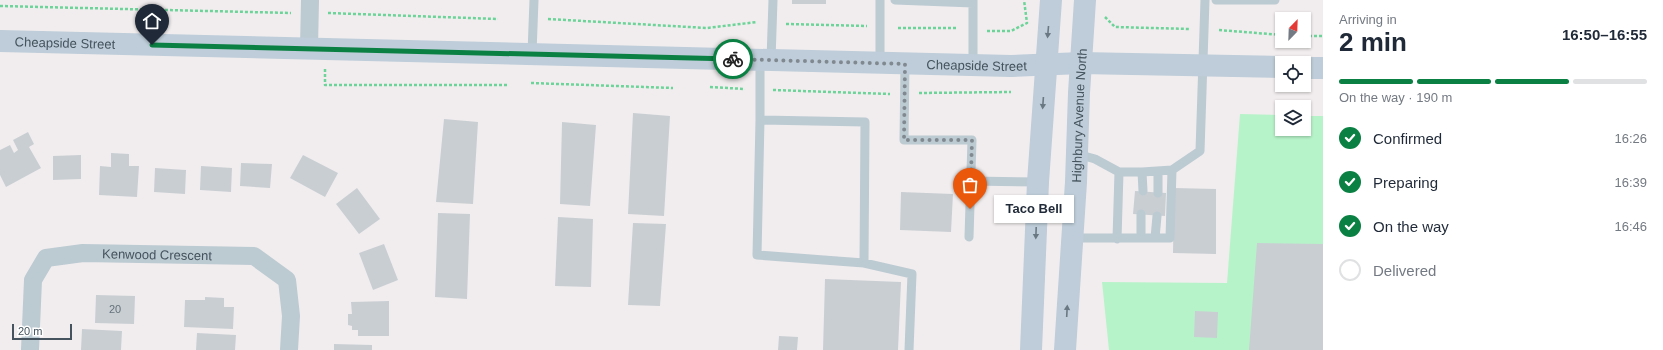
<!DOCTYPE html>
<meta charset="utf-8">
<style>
:root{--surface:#fff;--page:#f2f2f3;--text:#1f2937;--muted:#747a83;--line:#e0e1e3;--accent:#0b8043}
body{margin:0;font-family:Helvetica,sans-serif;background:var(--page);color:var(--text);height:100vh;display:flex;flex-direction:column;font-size:15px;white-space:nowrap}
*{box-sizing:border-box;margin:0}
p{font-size:13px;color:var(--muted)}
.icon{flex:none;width:22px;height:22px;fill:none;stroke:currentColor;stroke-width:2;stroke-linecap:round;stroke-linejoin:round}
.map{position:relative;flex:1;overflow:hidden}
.side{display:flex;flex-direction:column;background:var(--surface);width:340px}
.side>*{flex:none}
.needle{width:26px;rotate:23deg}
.buttons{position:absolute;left:1275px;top:12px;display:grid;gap:8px}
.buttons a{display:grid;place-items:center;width:36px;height:36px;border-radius:0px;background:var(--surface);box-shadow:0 1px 3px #0004;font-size:20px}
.scale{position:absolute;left:12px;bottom:10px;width:60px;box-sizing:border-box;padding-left:4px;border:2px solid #44535d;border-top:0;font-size:11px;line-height:14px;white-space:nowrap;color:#44535d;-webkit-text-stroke:3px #fff;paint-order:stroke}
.pin{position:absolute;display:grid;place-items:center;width:34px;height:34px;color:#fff;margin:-41px -17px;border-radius:50% 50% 50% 0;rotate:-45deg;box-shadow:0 0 4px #0007}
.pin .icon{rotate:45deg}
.courier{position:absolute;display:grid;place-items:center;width:40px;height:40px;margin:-20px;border:3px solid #0b8043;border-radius:50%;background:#fff;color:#222;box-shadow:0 1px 5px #0007}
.bubble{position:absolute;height:28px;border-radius:0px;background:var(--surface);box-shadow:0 1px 3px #0004;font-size:13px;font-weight:700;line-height:28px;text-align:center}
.head em{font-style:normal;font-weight:700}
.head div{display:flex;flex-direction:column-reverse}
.head{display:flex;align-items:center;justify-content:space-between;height:68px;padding:0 16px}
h1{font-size:26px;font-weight:700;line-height:30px}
.bar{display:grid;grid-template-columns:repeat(4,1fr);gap:6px 4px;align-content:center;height:48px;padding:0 16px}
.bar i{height:5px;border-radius:3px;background:var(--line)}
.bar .current{background:var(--accent)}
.bar p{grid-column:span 4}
ol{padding:0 16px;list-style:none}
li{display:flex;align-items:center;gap:12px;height:44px}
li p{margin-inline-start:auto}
li .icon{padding:4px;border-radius:50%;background:var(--accent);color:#fff;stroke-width:4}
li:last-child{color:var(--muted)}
li i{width:22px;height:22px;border:2px solid var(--line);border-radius:50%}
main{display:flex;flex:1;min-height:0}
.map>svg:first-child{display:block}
.green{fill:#b7f3c9}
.building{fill:#c9ced3}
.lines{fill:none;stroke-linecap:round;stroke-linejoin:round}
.path{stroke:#6cd498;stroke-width:2.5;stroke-dasharray:3 2;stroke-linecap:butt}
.lane{stroke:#bccad2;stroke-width:9}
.street{stroke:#bccad2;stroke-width:18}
.secondary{stroke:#becdd9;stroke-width:22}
.oneway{fill:#697882}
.done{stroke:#818990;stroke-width:4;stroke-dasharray:0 7.2}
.route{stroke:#0b8043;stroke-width:5}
.labels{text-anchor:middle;stroke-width:3.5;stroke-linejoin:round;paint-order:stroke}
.number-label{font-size:11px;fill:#65727a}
.street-label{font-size:13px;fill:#44535d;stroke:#fff}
</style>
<main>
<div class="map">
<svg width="1323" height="350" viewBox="0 0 1323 350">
<rect width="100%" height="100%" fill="#f1edee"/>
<path class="green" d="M1240,114L1282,115V129H1304V116H1323V350H1109L1102,282L1227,283Z"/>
<path class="building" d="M792,0H826V4H792Z
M633,113L670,116L664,216L628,214Z
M444,119L478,122L473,204L436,202Z
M562,122L596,125L590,206L560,204Z
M28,132L34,144L29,147L41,168L6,187L0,175V150L10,145L14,153L18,150L13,140Z
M111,153L129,154V166H139L137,197L99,195L100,166L111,167Z
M81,155V179L53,180V156Z
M303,155L338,173L325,197L290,178Z
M241,163L272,164L270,188L240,186Z
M201,166L232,168L231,192L200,190Z
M155,168L186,170L185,194L154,192Z
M357,188L380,219L359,234L336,204Z
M1174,188L1216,189V254L1173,253Z
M1135,191L1166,193L1165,216L1133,214Z
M901,192L953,194L951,232L900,230Z
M438,213L470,214L467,299L435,297Z
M558,217L593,219L591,287L555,286Z
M633,223L666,224L660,306L628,305Z
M1257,243L1323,244V350H1249Z
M384,244L398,280L373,290L359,253Z
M825,279L901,282L898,350H823Z
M96,295L135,296L134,324L95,323Z
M205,297L224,298V307H234L233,329L184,327L185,300H205Z
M389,301V336H358V330H352V326L348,325V314H352L351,302Z
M1195,311L1218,312L1217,338L1194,337Z
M82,329L122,331L121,350H81Z
M197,333L236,335L235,350H196Z
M779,336L798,337L797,350H778Z
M334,344L372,345V350H334Z"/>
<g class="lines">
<path class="path" d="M0,6L291,13
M328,13L498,19
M1105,17L1115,27L1190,29
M548,19L707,28L757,22
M786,24L867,26
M898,28H957
M1219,30L1282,35
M987,31H1011L1027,23L1024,0
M1304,36H1323
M325,69V85H507
M531,83L673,88
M710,87L745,89
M773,90L890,94
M919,93L1011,92"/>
<path class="lane" d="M895,0L973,3
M973,0V65
M1216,0H1275
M532,53L534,0
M760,59V120L865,122L864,263L912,274L909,350
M771,60L773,0
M880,63V0
M905,64L904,140H972L969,237
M760,120L757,255L864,263
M1077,154L1095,159L1119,172H1142L1172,170L1200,151L1205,0
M1142,172L1143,191
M971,181L1038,182
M1158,193V171
M1073,238H1170L1172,170
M1141,238V214
M1155,238L1157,216
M1117,239L1119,172"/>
<g class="street">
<path d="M309,48L310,0"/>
<path id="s1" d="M30,350L33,280L46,258L83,253L254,256L287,280L291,316L289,350"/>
</g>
<g class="secondary">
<path id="s2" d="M0,41L1011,66L1081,63L1282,67"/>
<path d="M1304,68H1323"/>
<path d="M1031,350L1038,182L1051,0"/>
<path id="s3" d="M1065,350L1076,182L1079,93L1085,0"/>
</g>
</g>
<defs><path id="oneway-solid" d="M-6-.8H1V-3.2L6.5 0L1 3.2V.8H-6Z"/></defs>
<g class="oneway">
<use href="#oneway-solid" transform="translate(1048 32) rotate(95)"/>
<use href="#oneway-solid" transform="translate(1043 103) rotate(94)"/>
<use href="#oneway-solid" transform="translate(1036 233) rotate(92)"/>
<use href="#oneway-solid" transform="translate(1067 311) rotate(-87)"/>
</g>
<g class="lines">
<path class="done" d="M733,59L905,64L904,140H972L970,209"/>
<path class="route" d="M152,45L733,59"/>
</g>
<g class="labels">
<g class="number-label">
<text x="115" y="313">20</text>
</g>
<g class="street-label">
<text dy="5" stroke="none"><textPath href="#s2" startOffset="65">Cheapside Street</textPath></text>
<text dy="5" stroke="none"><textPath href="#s2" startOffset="977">Cheapside Street</textPath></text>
<text dy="5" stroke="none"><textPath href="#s3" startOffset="235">Highbury Avenue North</textPath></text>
<text dy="5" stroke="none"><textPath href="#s1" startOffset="207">Kenwood Crescent</textPath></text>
</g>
</g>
</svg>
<div class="buttons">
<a><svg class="needle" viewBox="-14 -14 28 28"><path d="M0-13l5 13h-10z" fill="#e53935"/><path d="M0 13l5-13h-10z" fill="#747a83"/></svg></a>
<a><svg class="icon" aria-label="locate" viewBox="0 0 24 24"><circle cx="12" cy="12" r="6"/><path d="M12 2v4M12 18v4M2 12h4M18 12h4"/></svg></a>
<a><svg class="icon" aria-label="layers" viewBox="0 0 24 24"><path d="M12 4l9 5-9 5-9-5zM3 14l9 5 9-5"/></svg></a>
</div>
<div class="scale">20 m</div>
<div class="pin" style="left:970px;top:209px;background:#ea580c"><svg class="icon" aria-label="bag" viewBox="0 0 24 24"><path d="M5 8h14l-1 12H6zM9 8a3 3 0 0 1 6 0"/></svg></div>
<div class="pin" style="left:152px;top:45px;background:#1f2937"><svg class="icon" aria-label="home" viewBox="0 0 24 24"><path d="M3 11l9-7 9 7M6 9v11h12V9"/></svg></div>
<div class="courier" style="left:733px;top:59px"><svg class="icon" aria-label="bike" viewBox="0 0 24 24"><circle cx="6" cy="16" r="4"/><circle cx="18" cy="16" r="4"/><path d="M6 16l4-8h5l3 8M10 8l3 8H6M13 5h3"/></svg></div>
<div class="bubble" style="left:994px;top:195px;width:80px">Taco Bell</div>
</div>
<section class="side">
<div class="head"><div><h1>2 min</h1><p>Arriving in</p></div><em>16:50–16:55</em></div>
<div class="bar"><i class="current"></i><i class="current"></i><i class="current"></i><i></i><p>On the way · 190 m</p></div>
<ol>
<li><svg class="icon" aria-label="check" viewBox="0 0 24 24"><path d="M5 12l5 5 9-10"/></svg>Confirmed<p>16:26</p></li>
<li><svg class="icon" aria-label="check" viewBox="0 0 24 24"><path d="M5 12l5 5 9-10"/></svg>Preparing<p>16:39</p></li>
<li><svg class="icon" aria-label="check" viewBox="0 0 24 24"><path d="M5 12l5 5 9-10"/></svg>On the way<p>16:46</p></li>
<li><i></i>Delivered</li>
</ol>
</section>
</main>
